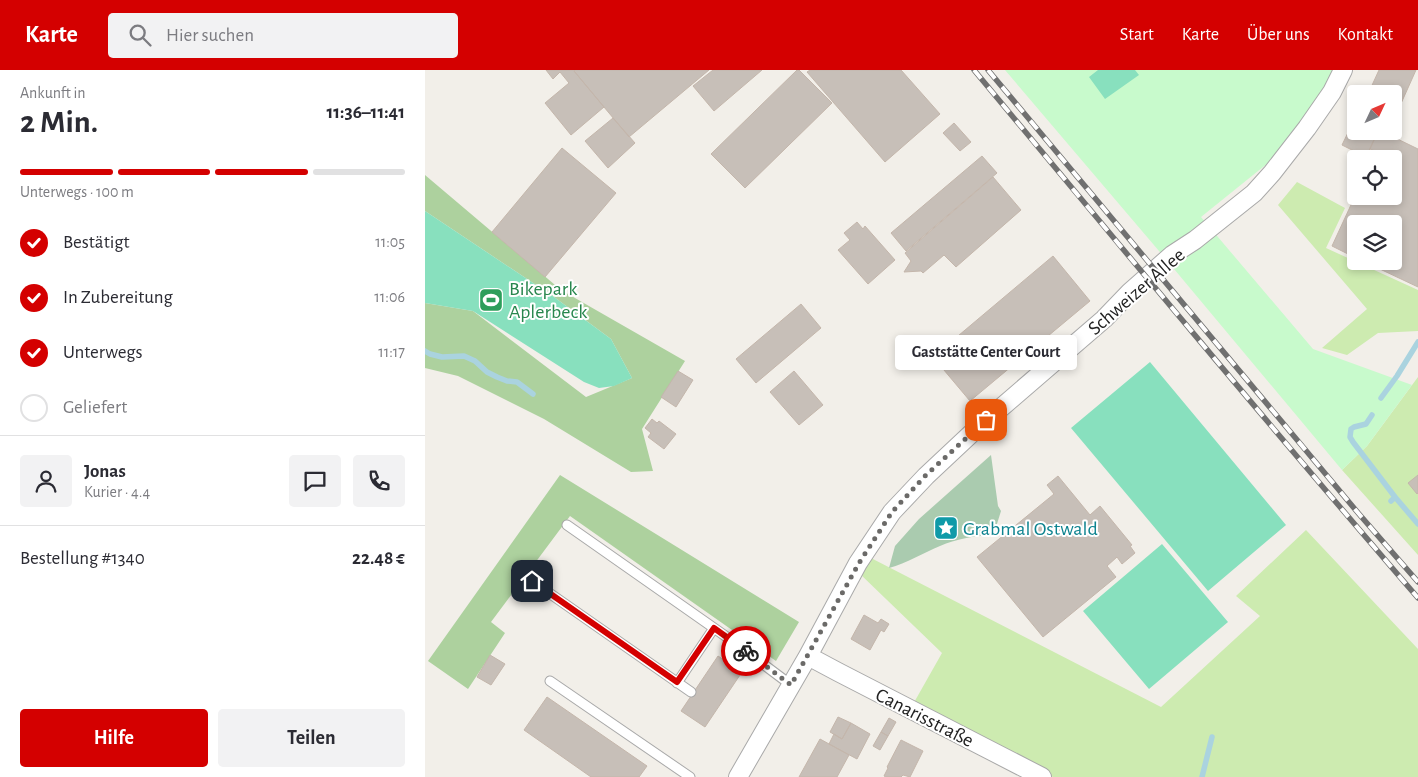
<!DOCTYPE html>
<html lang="de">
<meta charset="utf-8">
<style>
:root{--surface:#fff;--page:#f2f2f3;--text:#2b2b33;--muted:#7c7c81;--line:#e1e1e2;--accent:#d40000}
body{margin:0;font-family:"Alegreya Sans",sans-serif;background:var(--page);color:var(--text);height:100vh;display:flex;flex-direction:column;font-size:19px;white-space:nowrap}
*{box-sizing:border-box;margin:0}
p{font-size:16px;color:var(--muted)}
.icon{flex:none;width:28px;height:28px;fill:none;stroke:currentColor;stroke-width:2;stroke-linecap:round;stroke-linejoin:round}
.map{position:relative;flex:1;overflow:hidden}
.sheet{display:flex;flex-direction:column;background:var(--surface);width:425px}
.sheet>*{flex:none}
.needle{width:32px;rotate:46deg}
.controls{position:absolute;left:922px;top:15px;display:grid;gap:10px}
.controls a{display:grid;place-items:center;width:55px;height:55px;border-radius:5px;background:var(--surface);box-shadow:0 2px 8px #0003;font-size:25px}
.pin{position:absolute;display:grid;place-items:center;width:42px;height:42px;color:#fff;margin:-21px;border-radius:10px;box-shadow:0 2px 8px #0006}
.courier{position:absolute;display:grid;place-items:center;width:50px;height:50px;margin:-25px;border:4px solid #d40000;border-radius:50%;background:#fff;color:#222;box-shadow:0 1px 6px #0007}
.bubble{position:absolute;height:35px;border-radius:5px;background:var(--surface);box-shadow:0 2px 8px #0003;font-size:16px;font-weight:700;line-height:35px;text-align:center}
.headline em{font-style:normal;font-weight:700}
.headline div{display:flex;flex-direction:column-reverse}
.headline{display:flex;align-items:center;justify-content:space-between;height:85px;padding:0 20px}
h1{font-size:32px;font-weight:700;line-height:38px}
.bar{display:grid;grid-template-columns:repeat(4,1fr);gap:8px 5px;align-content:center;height:60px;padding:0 20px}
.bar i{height:6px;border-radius:4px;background:var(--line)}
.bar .on{background:var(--accent)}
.bar p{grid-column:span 4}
.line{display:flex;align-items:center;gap:12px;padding:0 20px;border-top:1px solid var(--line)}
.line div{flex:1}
.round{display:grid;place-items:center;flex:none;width:52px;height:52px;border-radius:5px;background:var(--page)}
ol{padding:0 20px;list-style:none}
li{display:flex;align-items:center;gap:15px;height:55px}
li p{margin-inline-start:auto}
li .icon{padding:5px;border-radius:50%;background:var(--accent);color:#fff;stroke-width:4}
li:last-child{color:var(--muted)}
li i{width:28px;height:28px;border:2px solid var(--line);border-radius:50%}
.cta{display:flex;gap:10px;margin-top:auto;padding:10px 20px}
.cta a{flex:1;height:58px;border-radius:5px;background:var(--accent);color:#fff;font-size:20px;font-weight:700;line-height:58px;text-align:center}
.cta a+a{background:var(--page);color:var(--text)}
header{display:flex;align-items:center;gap:30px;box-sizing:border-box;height:70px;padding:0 25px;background:var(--accent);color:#fff}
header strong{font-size:24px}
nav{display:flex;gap:28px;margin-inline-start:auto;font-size:18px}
.search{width:350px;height:45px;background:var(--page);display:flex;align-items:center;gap:12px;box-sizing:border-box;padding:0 18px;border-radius:5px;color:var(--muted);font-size:19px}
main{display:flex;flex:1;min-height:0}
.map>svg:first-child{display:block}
.grass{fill:#cdebb0}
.forest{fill:#add19e}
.cemetery{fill:#aacbaf}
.park{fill:#c8facc}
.pitch{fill:#88e0be}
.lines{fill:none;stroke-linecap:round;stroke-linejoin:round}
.stream{stroke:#aad3df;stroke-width:5.5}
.building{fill:#c7bfb8;stroke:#c4b6ab}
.lane-casing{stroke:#a9a9a9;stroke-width:11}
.street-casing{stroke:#a9a9a9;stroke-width:20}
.lane{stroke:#fff;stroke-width:9}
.street{stroke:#fff;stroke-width:18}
.rail-casing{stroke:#707070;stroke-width:5.5}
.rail{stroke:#fff;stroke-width:4;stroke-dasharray:11;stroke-linecap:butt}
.done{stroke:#6b6a68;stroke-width:5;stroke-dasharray:0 9}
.route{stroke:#d40000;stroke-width:6}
.labels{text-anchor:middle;stroke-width:4;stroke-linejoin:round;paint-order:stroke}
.leisure-label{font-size:20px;fill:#27864d;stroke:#fff;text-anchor:start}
.street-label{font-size:20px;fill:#222;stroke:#fff}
.culture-label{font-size:20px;fill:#0d838f;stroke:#fff;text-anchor:start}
</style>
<header>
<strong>Karte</strong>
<div class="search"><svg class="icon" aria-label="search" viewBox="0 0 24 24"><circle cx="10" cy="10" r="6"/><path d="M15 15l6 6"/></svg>Hier suchen</div>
<nav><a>Start</a><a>Karte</a><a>Über uns</a><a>Kontakt</a></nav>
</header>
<main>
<section class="sheet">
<div class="headline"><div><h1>2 Min.</h1><p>Ankunft in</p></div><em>11:36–11:41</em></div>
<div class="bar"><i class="on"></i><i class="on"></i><i class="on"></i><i></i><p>Unterwegs · 100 m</p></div>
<ol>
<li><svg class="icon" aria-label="check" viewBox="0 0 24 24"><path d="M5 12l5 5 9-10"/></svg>Bestätigt<p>11:05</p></li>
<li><svg class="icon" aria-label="check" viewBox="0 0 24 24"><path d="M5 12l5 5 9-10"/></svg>In Zubereitung<p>11:06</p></li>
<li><svg class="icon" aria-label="check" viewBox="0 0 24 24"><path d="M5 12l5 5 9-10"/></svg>Unterwegs<p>11:17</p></li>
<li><i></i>Geliefert</li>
</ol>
<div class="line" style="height:90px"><a class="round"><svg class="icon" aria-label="person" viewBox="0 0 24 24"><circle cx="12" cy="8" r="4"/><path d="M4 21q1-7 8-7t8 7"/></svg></a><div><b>Jonas</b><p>Kurier · 4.4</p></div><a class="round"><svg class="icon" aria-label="chat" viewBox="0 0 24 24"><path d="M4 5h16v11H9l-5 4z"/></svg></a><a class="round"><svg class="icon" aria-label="phone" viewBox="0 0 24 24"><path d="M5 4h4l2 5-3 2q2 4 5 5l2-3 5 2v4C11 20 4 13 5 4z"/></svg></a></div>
<div class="line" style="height:65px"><div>Bestellung #1340</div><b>22.48 €</b></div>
<div class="cta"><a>Hilfe</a><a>Teilen</a></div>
</section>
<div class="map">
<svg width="993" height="707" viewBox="0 0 993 707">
<rect width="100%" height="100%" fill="#f2efe9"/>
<path class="grass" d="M872,112L920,138L901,178L993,220V261L953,263L922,285L897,278L942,239L853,135Z
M993,307V485L917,400L942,376Z
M881,460L993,579V707H628L487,636L517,583L434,503L444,487L736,637L835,546L811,526Z"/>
<path class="forest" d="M0,105L136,220L260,291L217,359L228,401L206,402L119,349L33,306L0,298V233L48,241L161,327L207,308L186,269L129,227L0,141Z
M135,405L374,552L351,591L145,446L66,552L80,563L43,619L3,591Z"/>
<path class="cemetery" d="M566,385L573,436L576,441L571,457L566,465C549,466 531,469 515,476C498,483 482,493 464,498L470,476L494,449Z"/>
<path class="park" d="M580,0H913L863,77L776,147L888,279L987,315L942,376L917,400L734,181Z"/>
<path class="pitch" d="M673,0H710L714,5L680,29L664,7Z
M0,141L129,227L186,269L207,308L189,316L174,318L159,312L48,241L0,233Z
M725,292L861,455L783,521L646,358Z
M737,474L803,552L724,619L658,541Z"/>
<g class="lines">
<path class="stream" d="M0,281L5,284L17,287L39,286L50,291L62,302L72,307L82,311L92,312L108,324
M956,328L972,306L993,272
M947,345L941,354L929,357L926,359L925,367L928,372L970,427L966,431
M970,427L993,454
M777,707L787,667"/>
</g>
<path class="building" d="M121,0H150L149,1L179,37L146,65L120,33L144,13L135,2L128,9Z
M150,0H284L204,67L149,1Z
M288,0H337L289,41L268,16Z
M372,0H374L407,33L320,118L286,84Z
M385,0H476L515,44L460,92L382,2Z
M954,0H991L974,38L969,36V24H943Z
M931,46V61H953L941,87L917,75Z
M188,48L210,73L183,98L160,71Z
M529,53L546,72L535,81L518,63Z
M953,61H956L993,79V217L938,191H969V154H931V188L907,176L931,124V126H969V89H948L951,82L945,79Z
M137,78L191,123L120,207L67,162Z
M557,86L572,103L481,181L466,163Z
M568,107L596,140L531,197L519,185L498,203L496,201L479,202L486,191L480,183Z
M432,152L438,159L440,156L470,190L443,214L413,180L425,170L419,163Z
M628,186L665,231L545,331L508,287Z
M376,234L396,258L331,313L311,289Z
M253,301L268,310L251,337L236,327Z
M369,301L398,335L374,355L345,322Z
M227,349L232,353L234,351L251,364L239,379L223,367L226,363L220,358Z
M993,405V423L992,424L983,413Z
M633,406L665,445L675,436L707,475L705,476L710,483L697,494L692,487L682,496L691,507L618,567L552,487L629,424L622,415Z
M439,545L453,553L456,549L464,554L459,562L456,560L445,580L426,569Z
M65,585L80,594L66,615L52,607Z
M293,586L317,602L280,657L256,641Z
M122,627L222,696L214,707H166L99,660Z
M413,647L426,653L417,669L405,662Z
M464,648L471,652L463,666L456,662Z
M426,653L445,664L432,689L404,674L409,664L417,669Z
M456,662L463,666L455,680L448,676Z
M395,669L424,685L412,707H374Z
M476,670L498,681L485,707L478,705L476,707H461L459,706L463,698L462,697Z"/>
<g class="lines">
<defs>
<path id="lane" d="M142,455L306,570L366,615
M107,511L266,622
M125,611L265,707
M252,613L289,558"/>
<path id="street" d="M383,586L413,602L617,707
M313,707L383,586L433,493L467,442L501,406L549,361L679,249L705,222L747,185L770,170L829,123L847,103L882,58L907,22L918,0"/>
</defs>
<use href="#lane" class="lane-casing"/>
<use href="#street" class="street-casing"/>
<use href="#lane" class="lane"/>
<use href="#street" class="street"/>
<defs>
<path id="rail" d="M549,0C696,177 843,354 993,528
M563,0L934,444L993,512"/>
</defs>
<use href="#rail" class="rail-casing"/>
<use href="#rail" class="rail"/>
</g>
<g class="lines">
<path class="done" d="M321,581L366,615L434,493L467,442L500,406L561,350"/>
<path class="route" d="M107,511L252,612L289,558L321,581"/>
</g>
<defs>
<symbol id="stadium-square" viewBox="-11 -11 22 22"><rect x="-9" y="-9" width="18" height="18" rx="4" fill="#2e9e5b" stroke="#fff"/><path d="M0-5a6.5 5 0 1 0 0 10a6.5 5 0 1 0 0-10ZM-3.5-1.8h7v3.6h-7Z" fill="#fff"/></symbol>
<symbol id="sight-square" viewBox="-11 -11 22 22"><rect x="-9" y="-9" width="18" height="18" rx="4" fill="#0f9aa8" stroke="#fff"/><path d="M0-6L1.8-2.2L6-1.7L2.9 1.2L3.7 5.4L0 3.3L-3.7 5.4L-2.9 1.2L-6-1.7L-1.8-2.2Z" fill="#fff"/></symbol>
</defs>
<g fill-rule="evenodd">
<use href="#stadium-square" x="52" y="216" width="28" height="28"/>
<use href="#sight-square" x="507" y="444" width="28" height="28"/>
</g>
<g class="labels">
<g class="leisure-label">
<text x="84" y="225">Bikepark<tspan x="84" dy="23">Aplerbeck</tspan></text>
</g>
<g class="street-label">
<text transform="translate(711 221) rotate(-41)" y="7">Schweizer Allee</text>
<text transform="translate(500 647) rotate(27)" y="7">Canarisstraße</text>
</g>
<g class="culture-label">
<text x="538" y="465">Grabmal Ostwald</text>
</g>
</g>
</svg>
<div class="controls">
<a><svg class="needle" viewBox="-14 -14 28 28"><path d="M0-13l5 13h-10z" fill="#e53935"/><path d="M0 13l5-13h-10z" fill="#7c7c81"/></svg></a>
<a><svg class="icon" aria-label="locate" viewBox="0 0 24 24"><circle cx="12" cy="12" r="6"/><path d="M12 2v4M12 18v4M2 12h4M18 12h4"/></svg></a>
<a><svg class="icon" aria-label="layers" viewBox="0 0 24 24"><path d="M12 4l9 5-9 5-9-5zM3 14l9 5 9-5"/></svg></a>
</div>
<div class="pin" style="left:561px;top:350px;background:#ea580c"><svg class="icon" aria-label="bag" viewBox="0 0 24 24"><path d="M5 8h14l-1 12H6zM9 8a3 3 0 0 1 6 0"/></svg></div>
<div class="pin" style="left:107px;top:511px;background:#1f2937"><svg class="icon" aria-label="home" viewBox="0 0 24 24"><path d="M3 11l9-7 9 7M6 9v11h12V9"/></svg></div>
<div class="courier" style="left:321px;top:581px"><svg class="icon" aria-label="bike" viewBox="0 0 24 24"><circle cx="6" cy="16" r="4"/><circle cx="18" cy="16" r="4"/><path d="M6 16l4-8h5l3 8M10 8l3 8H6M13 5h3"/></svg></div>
<div class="bubble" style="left:470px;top:265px;width:182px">Gaststätte Center Court</div>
</div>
</main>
